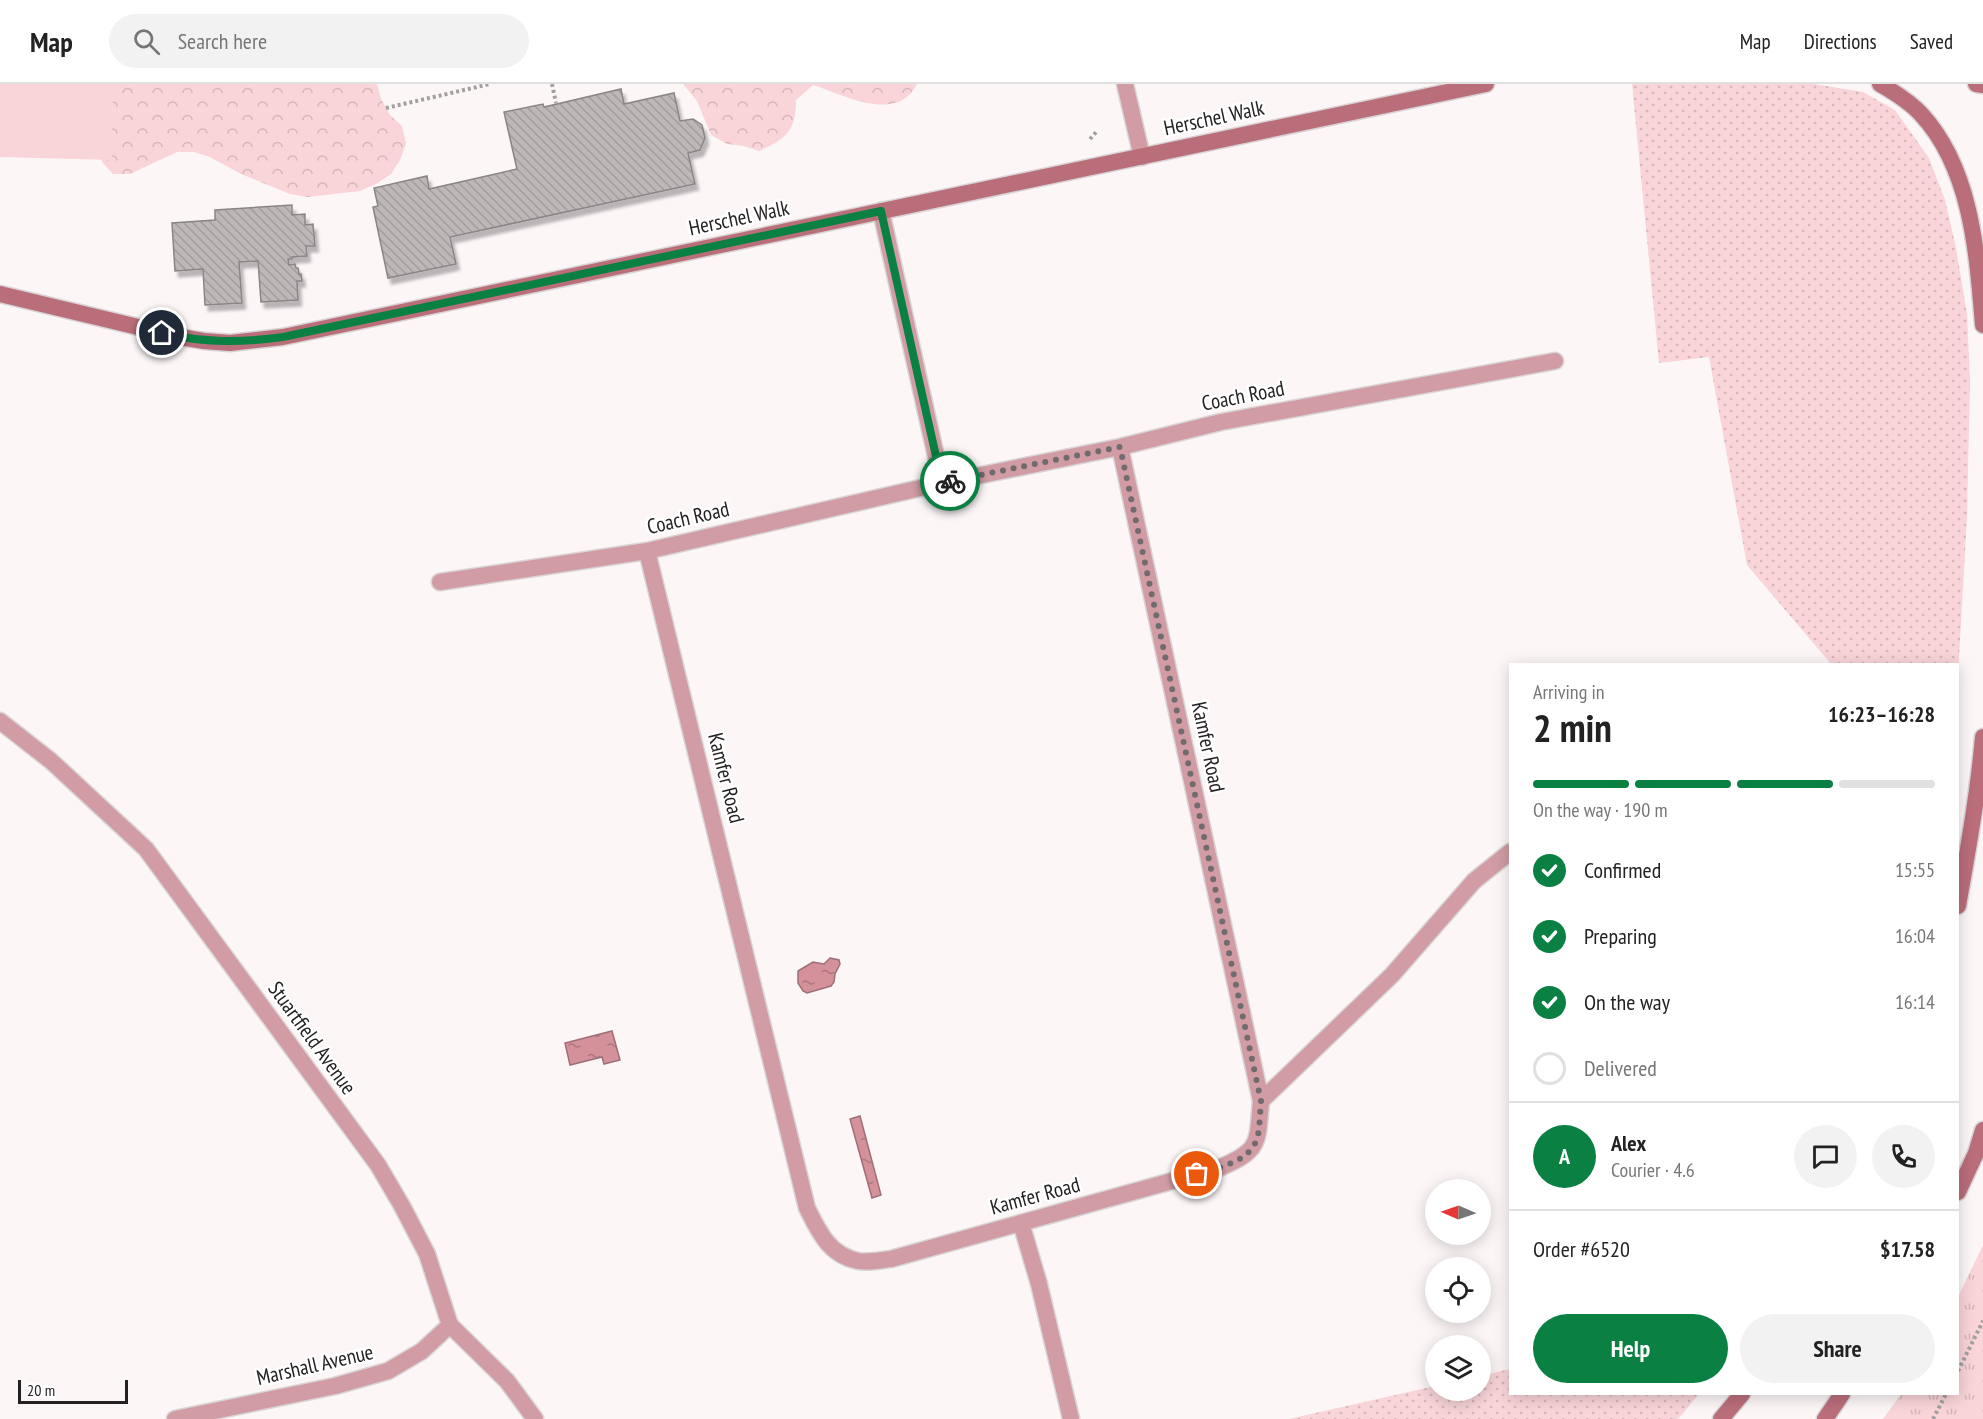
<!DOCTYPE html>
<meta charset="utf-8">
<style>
:root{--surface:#fff;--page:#f2f2f2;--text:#222;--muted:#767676;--line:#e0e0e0;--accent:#0b8043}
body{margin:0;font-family:"PT Sans Narrow",sans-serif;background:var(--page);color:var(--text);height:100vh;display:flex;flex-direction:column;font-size:22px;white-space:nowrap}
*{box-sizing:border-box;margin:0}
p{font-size:20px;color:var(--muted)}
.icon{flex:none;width:33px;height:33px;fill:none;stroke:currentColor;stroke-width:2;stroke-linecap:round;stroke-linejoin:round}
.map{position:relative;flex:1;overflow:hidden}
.side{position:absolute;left:1509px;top:579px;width:450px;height:732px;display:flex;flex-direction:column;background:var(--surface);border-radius:0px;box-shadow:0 3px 15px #0003}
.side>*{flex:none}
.needle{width:39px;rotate:272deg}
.fabs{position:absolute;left:1425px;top:1095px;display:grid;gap:12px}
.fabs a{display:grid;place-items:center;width:66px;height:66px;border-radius:50%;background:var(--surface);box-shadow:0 3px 15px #0003;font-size:30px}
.scale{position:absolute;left:18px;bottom:15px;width:110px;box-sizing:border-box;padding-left:6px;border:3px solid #242122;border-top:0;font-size:16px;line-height:21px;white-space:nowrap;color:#242122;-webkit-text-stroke:4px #fff;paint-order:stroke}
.pin{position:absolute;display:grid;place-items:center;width:51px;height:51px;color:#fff;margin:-26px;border:3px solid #fff;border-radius:50%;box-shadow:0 2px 6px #0007}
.courier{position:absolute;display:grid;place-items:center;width:60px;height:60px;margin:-30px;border:4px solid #0b8043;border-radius:50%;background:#fff;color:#222;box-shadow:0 2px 8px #0007}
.head em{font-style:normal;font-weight:700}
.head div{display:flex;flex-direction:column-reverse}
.head{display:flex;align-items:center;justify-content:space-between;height:102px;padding:0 24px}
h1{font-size:39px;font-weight:700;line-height:45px}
.bar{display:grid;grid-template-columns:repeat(4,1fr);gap:9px 6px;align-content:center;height:72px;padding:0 24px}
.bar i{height:8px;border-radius:4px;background:var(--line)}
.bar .current{background:var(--accent)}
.bar p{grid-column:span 4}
.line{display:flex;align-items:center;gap:15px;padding:0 24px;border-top:2px solid var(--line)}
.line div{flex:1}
.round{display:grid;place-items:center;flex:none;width:63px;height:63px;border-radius:32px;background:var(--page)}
ol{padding:0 24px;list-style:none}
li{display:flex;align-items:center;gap:18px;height:66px}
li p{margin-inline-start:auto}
li .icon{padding:6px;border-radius:50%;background:var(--accent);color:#fff;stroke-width:4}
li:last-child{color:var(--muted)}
li i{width:33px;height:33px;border:3px solid var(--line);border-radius:50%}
.action{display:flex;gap:12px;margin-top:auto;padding:12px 24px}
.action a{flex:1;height:69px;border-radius:36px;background:var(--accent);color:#fff;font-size:24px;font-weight:700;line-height:69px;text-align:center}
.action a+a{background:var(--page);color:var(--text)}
header{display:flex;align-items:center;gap:36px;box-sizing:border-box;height:84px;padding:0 30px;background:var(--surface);border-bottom:2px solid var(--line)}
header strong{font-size:28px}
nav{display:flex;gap:33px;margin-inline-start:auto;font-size:21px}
.search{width:420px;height:54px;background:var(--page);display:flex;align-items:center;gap:15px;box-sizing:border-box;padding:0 21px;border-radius:33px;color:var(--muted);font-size:22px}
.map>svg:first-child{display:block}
.grass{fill:url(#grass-dots)}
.forest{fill:url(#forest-crowns)}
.park{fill:url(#park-tufts)}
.garden{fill:#f9d4d8}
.water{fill:url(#water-ripples);stroke:#9f6f76;stroke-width:1.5}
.building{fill:url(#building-back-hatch);stroke:#8b8586;stroke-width:1.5;filter:url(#shadow)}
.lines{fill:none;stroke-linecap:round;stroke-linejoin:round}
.service-casing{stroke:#d9d4d5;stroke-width:19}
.minor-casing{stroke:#d9d4d5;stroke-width:19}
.secondary-casing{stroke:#d9d4d5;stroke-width:19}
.path{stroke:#a39fa0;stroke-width:4;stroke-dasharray:3 3;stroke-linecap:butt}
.service{stroke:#d19ca3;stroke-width:16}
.minor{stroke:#d19ca3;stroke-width:16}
.secondary{stroke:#ba6e7a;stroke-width:16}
.done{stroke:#706c6d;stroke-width:6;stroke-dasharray:0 10.8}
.route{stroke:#0b8043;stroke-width:8}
.labels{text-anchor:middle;stroke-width:5;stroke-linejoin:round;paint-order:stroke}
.street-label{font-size:21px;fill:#242122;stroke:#fff}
</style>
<header>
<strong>Map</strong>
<div class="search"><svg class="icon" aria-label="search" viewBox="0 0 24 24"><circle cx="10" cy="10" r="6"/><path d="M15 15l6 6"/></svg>Search here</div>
<nav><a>Map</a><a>Directions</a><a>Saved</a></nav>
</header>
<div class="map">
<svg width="1983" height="1335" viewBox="0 0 1983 1335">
<defs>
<pattern id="grass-dots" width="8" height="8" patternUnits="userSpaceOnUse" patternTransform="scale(1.5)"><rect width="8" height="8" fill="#f9d4d8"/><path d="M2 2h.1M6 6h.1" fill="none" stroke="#d5b6b9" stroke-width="1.8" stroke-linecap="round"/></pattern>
<pattern id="forest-crowns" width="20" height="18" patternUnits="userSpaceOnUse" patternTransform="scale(1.5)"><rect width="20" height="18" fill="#f9d4d8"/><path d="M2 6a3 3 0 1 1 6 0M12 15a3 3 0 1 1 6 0" fill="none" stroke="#d5b6b9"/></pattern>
<pattern id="park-tufts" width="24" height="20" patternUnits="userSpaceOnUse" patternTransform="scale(1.5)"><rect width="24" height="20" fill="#f9d4d8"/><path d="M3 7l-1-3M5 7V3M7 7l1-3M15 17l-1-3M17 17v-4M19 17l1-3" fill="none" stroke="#d5b6b9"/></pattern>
<pattern id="water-ripples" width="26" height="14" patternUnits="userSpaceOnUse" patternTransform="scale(1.5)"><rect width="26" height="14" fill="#d4919a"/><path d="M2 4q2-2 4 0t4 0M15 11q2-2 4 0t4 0" fill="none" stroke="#ac767d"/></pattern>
<pattern id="building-back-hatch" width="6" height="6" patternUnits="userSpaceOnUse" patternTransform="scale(1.5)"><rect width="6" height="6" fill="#bdb7b8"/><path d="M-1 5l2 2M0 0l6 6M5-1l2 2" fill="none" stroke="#a29d9e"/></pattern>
<filter id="shadow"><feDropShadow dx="3.5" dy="6" stdDeviation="1.5" flood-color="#0004"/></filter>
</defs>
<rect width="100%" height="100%" fill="#fcf6f7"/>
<path class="grass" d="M1632,0H1814L1863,8L1895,26L1929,74L1945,116L1956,164L1967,230L1970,298L1967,433L1958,591V580H1831L1747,481L1709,273L1659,279Z
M1510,1285V1310H1699L1678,1335H1289L1435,1302L1436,1306H1480L1481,1292Z"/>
<path class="forest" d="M105,0H377L381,15L390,31L402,42L406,60L400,76L391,90L376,100L360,107L308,113L290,110L241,90L210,73L194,68H177L130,90H113L102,78L98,42Z
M683,0H917C897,40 844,11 813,1L796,16C796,47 786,55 759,67L744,62L727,60L711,51L697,17Z"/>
<path class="park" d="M1983,1161V1335H1883L1901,1310H1958V1213Z"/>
<path class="garden" d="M0,0H113L112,76L0,73Z"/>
<path class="water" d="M830,874L839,876L840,880L835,890L834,898L831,902L807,909L803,907L798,899V887L813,878L824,880Z
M612,947L620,976L604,980L602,973L570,981L565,959Z
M860,1032L881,1111L872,1114L850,1035Z"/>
<path class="building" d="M621,5L624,20L674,9L680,37L693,35L702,41L705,54L700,66L688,69L695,100L450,153L456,180L388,194L373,123L378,122L374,104L427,92L429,105L517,85L504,28L543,20L544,23Z
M292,121V131L305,130V141L313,140L315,162H306L307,172L292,173V175H288L289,181L295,180L296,184H298L299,190H301L302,197H297L298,216L261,218L258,177L239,178L242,219L205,221L203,185L175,187L172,139L215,136V126Z"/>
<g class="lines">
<defs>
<path id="service" d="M1261,1017L1392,891L1474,797L1510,768
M1021,1139L1039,1200L1071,1335"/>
<path id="minor" d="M1125,0L1142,73
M881,127L942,399
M647,467L807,1124C819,1148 829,1171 858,1177C868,1179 881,1176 891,1175L1219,1084C1261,1066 1257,1060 1261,1017L1120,363
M440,498L647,467L942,399L1120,363L1221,338L1555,277
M0,637L51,677L146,765L378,1081L402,1122L427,1170L450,1241L507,1297L535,1335
M175,1335L335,1302L388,1287L422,1267L450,1241"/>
<path id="secondary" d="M1880,0C1894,8 1909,17 1921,30C1972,85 1977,170 1983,241
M1976,0L1983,1
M0,210L180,253L204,257L230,259L283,253L1486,0
M1958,822C1968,766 1978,710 1983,653
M1958,1108L1976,1069L1983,1046
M1721,1335L1742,1310
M1825,1335L1842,1310"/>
</defs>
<use href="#service" class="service-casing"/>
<use href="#minor" class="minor-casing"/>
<use href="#secondary" class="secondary-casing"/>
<path class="path" d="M552,0L556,19
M386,24L490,0
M1090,55L1098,46
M1958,1287L1983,1237
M1933,1335L1946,1310"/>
<use href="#service" class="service"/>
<use href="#minor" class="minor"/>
<use href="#secondary" class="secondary"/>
</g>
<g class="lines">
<path class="done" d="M950,397L1120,363L1261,1017C1260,1028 1260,1040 1258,1051C1253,1077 1219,1084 1197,1090"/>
<path class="route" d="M162,249C204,259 240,259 283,253L881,127L942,399L950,397"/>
</g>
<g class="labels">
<g class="street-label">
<text transform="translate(1214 34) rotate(-12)" y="7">Herschel Walk</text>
<text transform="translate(739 134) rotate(-12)" y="7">Herschel Walk</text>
<text transform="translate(1243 312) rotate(-11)" y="7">Coach Road</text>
<text transform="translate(688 434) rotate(-13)" y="7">Coach Road</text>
<text transform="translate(1208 663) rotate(78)" y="7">Kamfer Road</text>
<text transform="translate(726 694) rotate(76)" y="7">Kamfer Road</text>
<text transform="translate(312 954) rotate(54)" y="7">Stuartfield Avenue</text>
<text transform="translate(1035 1112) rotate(-15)" y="7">Kamfer Road</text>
<text transform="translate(315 1281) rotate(-13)" y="7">Marshall Avenue</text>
</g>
</g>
</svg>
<div class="fabs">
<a><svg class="needle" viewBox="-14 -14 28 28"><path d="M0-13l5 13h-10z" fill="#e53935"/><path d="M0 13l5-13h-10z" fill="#767676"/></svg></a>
<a><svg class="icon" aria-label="locate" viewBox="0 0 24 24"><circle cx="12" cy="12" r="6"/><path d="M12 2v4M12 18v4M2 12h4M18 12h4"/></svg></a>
<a><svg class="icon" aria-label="layers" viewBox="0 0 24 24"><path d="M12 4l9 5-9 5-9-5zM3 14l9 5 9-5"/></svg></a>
</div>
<div class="scale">20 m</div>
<div class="pin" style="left:1197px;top:1090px;background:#ea580c"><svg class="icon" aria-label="bag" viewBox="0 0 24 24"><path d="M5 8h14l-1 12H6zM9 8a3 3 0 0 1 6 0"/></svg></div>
<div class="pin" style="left:162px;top:249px;background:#1f2937"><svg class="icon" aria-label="home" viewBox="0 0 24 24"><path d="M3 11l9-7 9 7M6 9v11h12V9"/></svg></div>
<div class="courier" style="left:950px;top:397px"><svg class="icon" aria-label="bike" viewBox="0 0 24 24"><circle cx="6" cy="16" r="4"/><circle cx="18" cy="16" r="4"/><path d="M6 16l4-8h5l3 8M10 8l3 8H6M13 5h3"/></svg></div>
<section class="side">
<div class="head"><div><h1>2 min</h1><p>Arriving in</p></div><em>16:23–16:28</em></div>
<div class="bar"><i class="current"></i><i class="current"></i><i class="current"></i><i></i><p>On the way · 190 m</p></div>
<ol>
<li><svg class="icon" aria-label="check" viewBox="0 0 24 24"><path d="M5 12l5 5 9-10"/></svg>Confirmed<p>15:55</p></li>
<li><svg class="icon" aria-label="check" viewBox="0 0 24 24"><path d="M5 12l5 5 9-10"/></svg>Preparing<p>16:04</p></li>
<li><svg class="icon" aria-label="check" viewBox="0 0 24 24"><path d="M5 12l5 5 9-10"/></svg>On the way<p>16:14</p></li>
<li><i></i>Delivered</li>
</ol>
<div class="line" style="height:108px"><b class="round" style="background:var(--accent);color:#fff">A</b><div><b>Alex</b><p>Courier · 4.6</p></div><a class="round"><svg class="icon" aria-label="chat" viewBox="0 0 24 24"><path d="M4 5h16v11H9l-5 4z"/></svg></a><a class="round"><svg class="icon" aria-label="phone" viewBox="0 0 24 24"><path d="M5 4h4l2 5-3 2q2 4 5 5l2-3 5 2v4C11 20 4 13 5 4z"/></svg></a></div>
<div class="line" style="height:78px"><div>Order #6520</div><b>$17.58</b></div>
<div class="action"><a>Help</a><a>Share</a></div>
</section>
</div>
